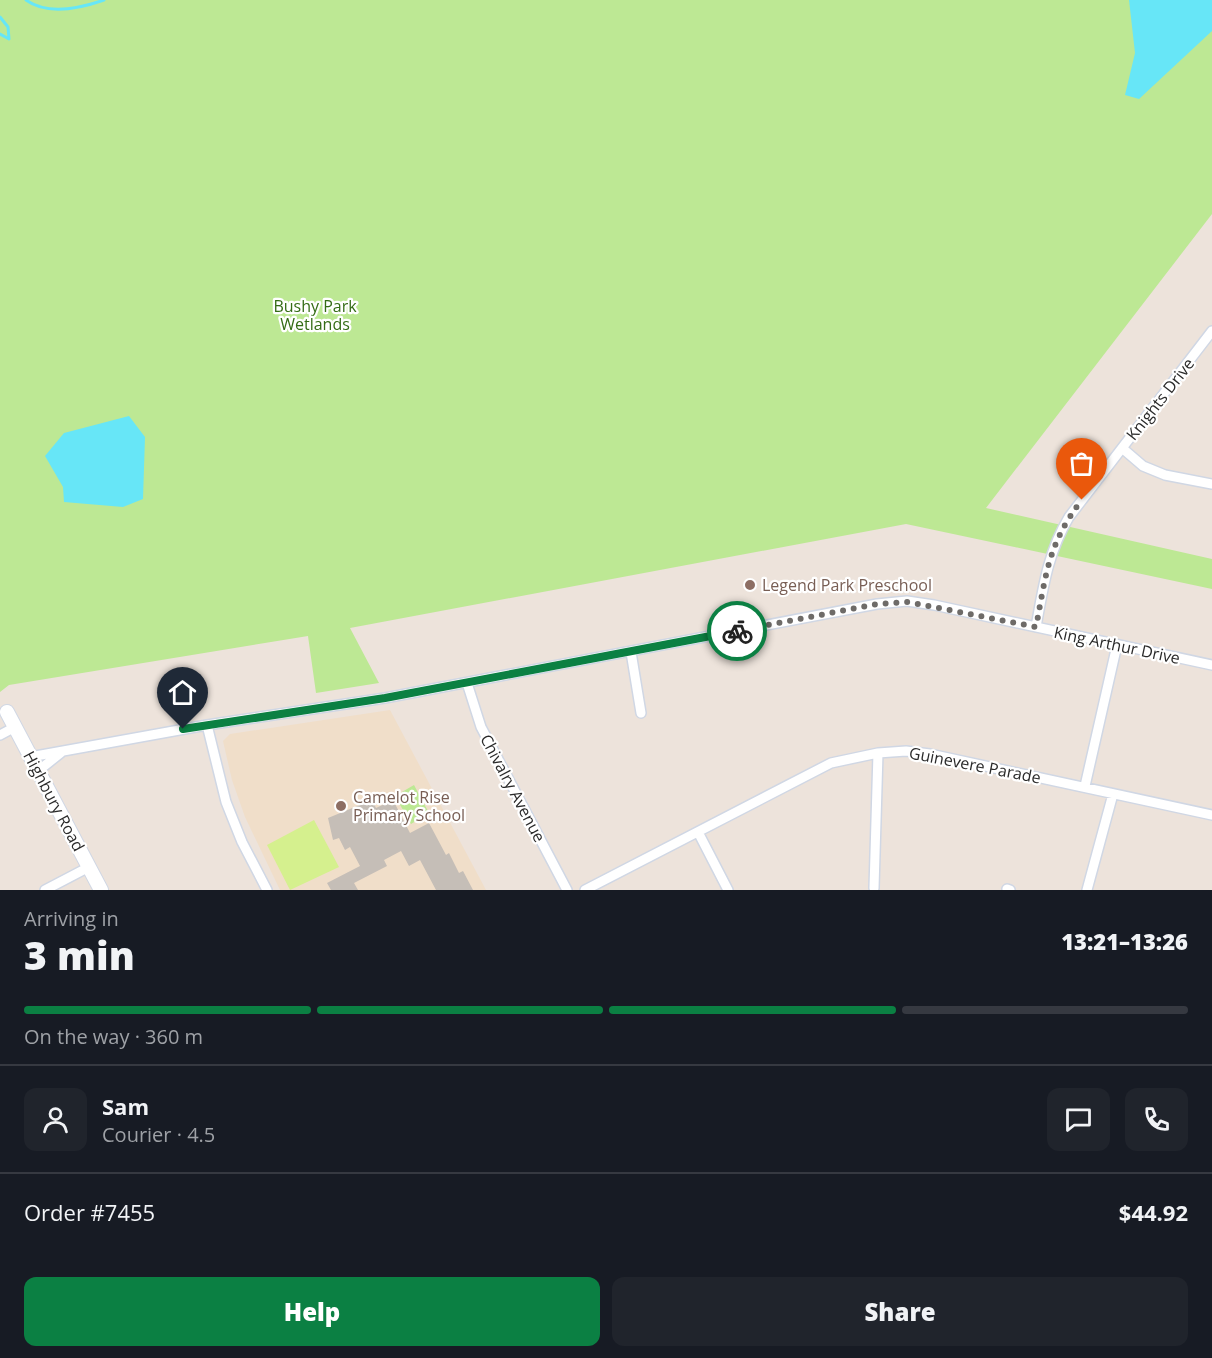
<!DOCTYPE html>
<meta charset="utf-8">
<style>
:root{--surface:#171b24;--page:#20242c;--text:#f1f3f6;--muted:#9ea1a6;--line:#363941;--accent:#0b8043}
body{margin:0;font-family:"Open Sans",sans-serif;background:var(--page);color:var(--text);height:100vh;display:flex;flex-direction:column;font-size:22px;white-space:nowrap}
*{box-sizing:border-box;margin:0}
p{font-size:20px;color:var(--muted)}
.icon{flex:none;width:33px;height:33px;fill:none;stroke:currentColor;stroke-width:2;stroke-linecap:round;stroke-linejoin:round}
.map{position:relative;height:890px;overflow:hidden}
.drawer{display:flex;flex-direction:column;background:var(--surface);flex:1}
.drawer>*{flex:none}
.pin{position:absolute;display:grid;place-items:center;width:51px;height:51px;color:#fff;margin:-62px -26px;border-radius:50% 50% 50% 0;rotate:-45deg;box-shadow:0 0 6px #0007}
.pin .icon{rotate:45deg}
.courier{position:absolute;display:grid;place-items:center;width:60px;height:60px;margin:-30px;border:4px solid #0b8043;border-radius:50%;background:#fff;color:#222;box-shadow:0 2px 8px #0007}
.head em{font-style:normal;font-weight:800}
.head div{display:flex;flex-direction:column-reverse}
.head{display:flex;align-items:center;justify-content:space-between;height:102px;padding:0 24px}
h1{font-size:39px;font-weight:800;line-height:45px}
.bar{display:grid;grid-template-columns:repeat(4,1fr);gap:9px 6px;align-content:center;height:72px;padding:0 24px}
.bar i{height:8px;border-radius:4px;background:var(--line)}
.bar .on{background:var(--accent)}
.bar p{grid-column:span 4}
.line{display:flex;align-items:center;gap:15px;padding:0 24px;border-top:2px solid var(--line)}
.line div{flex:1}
.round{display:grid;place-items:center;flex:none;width:63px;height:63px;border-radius:12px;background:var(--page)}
.cta{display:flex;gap:12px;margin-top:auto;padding:12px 24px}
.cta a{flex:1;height:69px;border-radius:12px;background:var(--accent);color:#fff;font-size:24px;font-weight:800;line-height:69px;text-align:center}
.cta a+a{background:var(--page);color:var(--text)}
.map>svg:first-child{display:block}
.education{fill:#f0dec9}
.green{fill:#bde894}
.pitch{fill:#d5f08e}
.water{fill:#67e6f7}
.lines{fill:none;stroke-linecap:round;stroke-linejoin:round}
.stream{stroke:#67e6f7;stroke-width:3}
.building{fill:#c5beb7}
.minor-casing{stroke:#d0d7e4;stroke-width:12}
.secondary-casing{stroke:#d0d7e4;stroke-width:16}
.minor{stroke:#fff;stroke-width:9}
.secondary{stroke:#fff;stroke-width:14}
.done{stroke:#6e6b68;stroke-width:6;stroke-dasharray:0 10.8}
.route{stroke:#0b8043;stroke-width:8}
.education-dot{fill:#8d6e63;stroke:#fff;stroke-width:2}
.labels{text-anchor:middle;stroke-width:4.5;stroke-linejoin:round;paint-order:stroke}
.park-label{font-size:16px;fill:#346c15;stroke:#fff}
.street-label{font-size:16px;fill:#2a2a2a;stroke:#fff}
.education-label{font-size:16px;fill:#785e54;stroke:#fff;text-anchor:start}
</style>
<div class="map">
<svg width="1212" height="890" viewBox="0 0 1212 890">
<rect width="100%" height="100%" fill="#ede3db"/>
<path class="education" d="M390,710L486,890H280L245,817L232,780L223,741L230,734Z"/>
<path class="green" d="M0,0H1212V214L986,508L1212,559V589L906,524L350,628L379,683L316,693L308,636L9,685L0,692Z
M414,785L429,813L411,824L395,796Z"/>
<path class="pitch" d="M314,820L339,867L290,890L267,845Z"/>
<path class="water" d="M1129,0H1212V31L1139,99L1125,95L1135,53Z
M129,416L145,437L143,499L123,507L64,502L63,487L45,456L64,433Z"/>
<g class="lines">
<path class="stream" d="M26,0C48,16 81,8 104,0
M0,17L8,27L9,39L0,34"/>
</g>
<path class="building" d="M372,800L376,808L393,800L410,833L429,823L446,855L449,853L459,873L463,871L473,890H436L420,860L409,866L401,851L384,860L387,866L354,883L358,890H331L327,883L360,866L350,847L345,850L339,838L333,840L328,818Z"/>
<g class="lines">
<defs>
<path id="minor" d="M1122,448L1143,466L1165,475L1212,484
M1036,627C1043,588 1048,552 1069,517L1212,331
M631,652L641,713
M467,683L481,727L567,890
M207,725L226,802L242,842L267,890
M0,735L15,727
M30,757L207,725L385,698L877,604L907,601L934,605L1212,665
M38,771L63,751
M1085,786L1117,645
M698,832L728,890
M874,888L878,753
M1007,889L1010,890
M45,890L89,867
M585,890L831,763L878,753L906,751L930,754L1212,815
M1087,890L1113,794"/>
<path id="secondary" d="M7,712L101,890"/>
</defs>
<use href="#minor" class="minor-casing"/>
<use href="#secondary" class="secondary-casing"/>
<use href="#minor" class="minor"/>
<use href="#secondary" class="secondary"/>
</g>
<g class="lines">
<path class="done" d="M737,631L877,604L908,602L1036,627C1046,575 1048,543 1082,500"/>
<path class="route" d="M183,729L385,698L737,631"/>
</g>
<g class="education-dot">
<circle cx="750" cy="585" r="6"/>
<circle cx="341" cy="806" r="6"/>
</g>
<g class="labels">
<g class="park-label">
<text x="315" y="312">Bushy Park<tspan x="315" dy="18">Wetlands</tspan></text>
</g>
<g class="street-label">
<text transform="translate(1160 399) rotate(-52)" y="6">Knights Drive</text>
<text transform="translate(1117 645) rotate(12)" y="6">King Arthur Drive</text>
<text transform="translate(975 765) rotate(11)" y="6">Guinevere Parade</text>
<text transform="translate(513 788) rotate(62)" y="6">Chivalry Avenue</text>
<text transform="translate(54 801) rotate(62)" y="6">Highbury Road</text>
</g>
<g class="education-label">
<text x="762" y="591">Legend Park Preschool</text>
<text x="353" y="803">Camelot Rise<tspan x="353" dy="18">Primary School</tspan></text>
</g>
</g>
</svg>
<div class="pin" style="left:1082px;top:500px;background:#ea580c"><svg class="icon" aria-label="bag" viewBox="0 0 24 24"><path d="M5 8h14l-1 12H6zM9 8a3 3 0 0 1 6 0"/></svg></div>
<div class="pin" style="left:183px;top:729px;background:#1f2937"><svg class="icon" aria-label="home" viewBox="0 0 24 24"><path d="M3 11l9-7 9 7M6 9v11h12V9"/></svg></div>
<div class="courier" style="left:737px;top:631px"><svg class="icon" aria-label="bike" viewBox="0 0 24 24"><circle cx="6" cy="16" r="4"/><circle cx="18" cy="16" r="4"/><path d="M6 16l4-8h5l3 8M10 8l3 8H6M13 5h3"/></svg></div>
</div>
<section class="drawer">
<div class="head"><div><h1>3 min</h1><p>Arriving in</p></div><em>13:21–13:26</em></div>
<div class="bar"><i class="on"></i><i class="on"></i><i class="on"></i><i></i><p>On the way · 360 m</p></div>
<div class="line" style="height:108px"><a class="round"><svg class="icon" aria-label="person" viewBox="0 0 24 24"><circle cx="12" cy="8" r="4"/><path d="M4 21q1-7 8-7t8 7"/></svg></a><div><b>Sam</b><p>Courier · 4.5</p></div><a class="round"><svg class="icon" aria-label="chat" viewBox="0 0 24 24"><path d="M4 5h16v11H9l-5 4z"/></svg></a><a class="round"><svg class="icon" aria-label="phone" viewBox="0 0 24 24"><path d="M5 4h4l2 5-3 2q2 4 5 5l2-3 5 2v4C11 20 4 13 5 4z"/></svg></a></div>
<div class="line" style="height:78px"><div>Order #7455</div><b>$44.92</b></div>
<div class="cta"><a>Help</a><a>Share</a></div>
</section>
